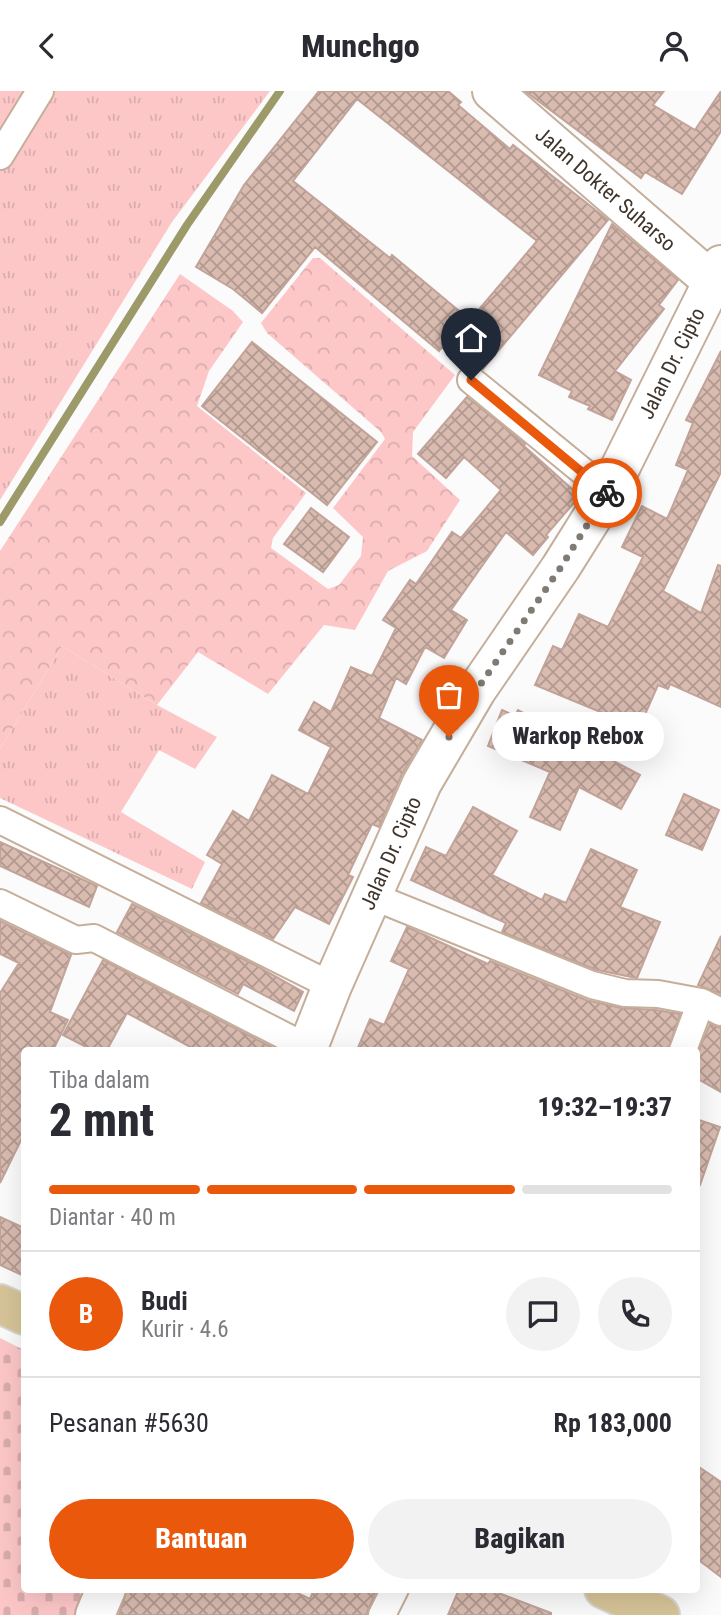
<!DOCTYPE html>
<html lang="id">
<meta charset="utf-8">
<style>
:root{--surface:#fff;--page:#f2f2f3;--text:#2b2b33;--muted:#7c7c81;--line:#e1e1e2;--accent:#ea580c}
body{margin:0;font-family:"Roboto Condensed",sans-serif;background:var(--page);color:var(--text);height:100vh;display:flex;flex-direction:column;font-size:26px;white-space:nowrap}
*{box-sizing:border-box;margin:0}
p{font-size:23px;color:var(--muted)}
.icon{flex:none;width:38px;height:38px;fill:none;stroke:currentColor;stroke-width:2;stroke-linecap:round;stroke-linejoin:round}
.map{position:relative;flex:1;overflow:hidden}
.drawer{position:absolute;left:21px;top:956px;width:679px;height:546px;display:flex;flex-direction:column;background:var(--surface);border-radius:7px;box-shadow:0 7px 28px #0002}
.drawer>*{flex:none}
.pin{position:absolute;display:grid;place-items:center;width:60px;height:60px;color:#fff;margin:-72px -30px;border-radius:50% 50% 50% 0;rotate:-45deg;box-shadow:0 0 7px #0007}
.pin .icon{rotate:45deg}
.courier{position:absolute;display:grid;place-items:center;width:70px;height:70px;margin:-35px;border:5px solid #ea580c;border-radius:50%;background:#fff;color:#222;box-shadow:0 2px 9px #0007}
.bubble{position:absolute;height:49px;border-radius:24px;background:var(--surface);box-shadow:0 7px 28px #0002;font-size:23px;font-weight:800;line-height:49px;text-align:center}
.head em{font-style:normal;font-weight:800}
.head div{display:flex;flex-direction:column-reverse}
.head{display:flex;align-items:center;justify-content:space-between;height:119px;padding:0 28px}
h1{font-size:46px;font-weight:800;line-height:52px}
.bar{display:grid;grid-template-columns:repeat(4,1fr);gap:10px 7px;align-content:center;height:84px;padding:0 28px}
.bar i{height:9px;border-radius:5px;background:var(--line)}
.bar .selected{background:var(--accent)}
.bar p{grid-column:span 4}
.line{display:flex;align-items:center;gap:18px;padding:0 28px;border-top:2px solid var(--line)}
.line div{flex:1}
.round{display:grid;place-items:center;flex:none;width:74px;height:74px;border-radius:37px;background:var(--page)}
.cta{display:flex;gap:14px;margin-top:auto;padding:14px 28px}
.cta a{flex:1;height:80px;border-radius:42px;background:var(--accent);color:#fff;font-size:28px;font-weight:800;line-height:80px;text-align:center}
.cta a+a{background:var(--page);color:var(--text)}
header{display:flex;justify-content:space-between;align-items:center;height:91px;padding:0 28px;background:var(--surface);font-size:32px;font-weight:800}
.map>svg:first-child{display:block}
.grass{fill:url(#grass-tufts)}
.forest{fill:url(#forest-crowns)}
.cemetery{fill:url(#cemetery-stones)}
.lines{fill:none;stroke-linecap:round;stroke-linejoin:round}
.stream{stroke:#9d9a6a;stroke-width:8}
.building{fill:url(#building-cross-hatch);stroke:#c1a399;stroke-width:2;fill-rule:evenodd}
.street-casing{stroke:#c5ae9a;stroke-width:30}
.secondary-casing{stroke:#c5ae9a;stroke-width:42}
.primary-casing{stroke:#d8d6d5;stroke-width:42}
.street{stroke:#fff;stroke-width:26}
.secondary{stroke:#fff;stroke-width:38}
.primary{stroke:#d7c498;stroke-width:38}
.done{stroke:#807a74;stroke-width:7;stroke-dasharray:0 12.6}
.route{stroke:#ea580c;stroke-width:9}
.labels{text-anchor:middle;stroke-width:7;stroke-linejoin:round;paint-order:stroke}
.street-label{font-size:21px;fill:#3e342c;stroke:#fff}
</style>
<header><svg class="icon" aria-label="back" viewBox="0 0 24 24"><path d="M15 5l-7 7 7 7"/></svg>Munchgo<svg class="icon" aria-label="person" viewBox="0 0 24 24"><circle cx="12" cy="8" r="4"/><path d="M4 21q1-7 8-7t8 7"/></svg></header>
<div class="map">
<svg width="721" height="1524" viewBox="0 0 721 1524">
<defs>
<pattern id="grass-tufts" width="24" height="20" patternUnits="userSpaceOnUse" patternTransform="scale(1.75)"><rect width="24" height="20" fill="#fdc7c8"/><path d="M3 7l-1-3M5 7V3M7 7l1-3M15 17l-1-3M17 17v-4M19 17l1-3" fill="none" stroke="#daacac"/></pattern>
<pattern id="forest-crowns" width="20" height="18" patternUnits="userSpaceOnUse" patternTransform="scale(1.75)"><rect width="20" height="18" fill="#fdc7c8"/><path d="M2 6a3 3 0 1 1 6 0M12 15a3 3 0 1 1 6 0" fill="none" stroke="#daacac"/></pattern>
<pattern id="cemetery-stones" width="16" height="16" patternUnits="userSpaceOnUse" patternTransform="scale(1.75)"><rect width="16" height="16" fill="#fdc7c8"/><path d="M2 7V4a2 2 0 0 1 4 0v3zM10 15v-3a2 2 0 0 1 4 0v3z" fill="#daacac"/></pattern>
<pattern id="building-cross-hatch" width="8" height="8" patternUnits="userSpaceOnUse" patternTransform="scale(1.75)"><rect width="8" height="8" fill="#d9bbb0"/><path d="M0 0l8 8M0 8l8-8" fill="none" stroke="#b1998f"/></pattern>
</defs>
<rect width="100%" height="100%" fill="#fbfbfb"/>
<path class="grass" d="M0,0H270L172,131L0,409Z
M62,555L157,614L217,646L195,678L159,659L121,721L205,771L192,798L0,707V658Z"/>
<path class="forest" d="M313,167H320L455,284L413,341L412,365L460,409L427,460L388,480L355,539L324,534L268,603L198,561L157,614L62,555L0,658V460L180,183L233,220L243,231L209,280L197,315L306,402L273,447L271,457L328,498L339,494L361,465L363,446L333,417L385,348L381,341L267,242L261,232Z"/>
<path class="cemetery" d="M0,1247L24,1259V1498H93L83,1524H0Z"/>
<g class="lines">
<path class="stream" d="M0,431L187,134L280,0"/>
</g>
<path class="building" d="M319,0H448L461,11L458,14L510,58L513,54L608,129L483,278L474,274L464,275L442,256L439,260L315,156L262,222L233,198L196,176L244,94ZM357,8L537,150L470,229L392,164L390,167L293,90Z
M525,0H664L653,14L695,39L721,0V40L682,103L645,81L641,87Z
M612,133L678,189L659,214L664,218L615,280L631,289L612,329L588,318L590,315L569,306L572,300L539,284Z
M252,251L377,351L327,414L202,315Z
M721,260V381L663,500L701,522L718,474L721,475V616L670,593L668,598L658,594L639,637L535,594L553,555L562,559L579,523L608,536L643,466L622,456L642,415L667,428L688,379L676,374L693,332L686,329Z
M467,306L525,353L524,355L580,405L546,444L548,446L533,464L506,441L451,519L467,529L444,567L425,556L406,593L396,587L379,627L422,649L402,683L379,736L372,733L348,784L353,786L329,833L295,816L273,848L201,812L222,773L207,764L233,720L249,730L272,684L308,703L331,656L299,639L314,611L331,621L351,576L372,585L396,537L383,529L410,489L416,493L452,441L461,447L501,399L464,366L446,387L418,363Z
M311,417L349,446L323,481L284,453Z
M502,619L515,625L518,619L640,684L621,718L579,696L560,739L530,726L550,681L488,655Z
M684,703L719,719L702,759L666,744Z
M473,716L517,740L492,784L542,809L545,803L566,812L591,758L637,779L620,816L660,831L637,887L597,879L502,841L506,832L411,789L426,756L446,765Z
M0,751L97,795L89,816L0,775Z
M132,813L255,874L303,901L294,920L243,893L238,903L117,841Z
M0,830L71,864L50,921L68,929L53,959H24V1043L0,1092V902L19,872L0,863Z
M407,836L488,873L490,870L586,909L621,917L656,919L680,923L668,959H357L370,928L384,934L409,878L391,870Z
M721,845V903L698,894Z
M103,869L277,959H196L127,922L107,959H92L63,944Z
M710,933L721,937V1001L696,987V966Z
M696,1028L720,1036L700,1094L696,1093Z
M0,1126L24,1137V1185L0,1174Z
M696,1374L721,1391V1486L696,1467Z
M127,1498H289L310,1508L314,1498H377L366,1524H119Z
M459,1498H488L551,1522V1524H448Z"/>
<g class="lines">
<defs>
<path id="street" d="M0,65L40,0
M471,289L608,401
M0,729L332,895
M372,805L592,894L625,902L658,903L701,911L721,921
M0,812L76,849L94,847L308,957
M683,959L701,911
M382,1524L395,1498"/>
<g id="secondary">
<path id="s1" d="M492,0L721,198"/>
<path id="s2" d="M307,959L332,895L422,692L476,600L561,476L608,401L721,174"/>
<path d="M95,1524L106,1498"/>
</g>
<path id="primary" d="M0,1213L24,1224
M604,1498L660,1524"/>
</defs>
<use href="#street" class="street-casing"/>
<use href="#secondary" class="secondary-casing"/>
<use href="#primary" class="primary-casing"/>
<use href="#street" class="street"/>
<use href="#secondary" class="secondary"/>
<use href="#primary" class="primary"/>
</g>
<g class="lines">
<path class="done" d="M449,646L476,600L561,476L607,402"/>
<path class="route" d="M471,289L607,402"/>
</g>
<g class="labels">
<g class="street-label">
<text dy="7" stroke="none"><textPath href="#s1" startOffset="150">Jalan Dokter Suharso</textPath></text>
<text dy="7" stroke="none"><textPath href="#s2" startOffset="780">Jalan Dr. Cipto</textPath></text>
<text dy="7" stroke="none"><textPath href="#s2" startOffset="214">Jalan Dr. Cipto</textPath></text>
</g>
</g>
</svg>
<div class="pin" style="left:449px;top:646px;background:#ea580c"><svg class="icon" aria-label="bag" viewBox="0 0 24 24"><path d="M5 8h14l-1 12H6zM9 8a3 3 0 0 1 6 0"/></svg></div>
<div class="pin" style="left:471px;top:289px;background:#1f2937"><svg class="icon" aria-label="home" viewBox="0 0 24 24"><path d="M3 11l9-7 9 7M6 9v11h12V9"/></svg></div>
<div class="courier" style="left:607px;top:402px"><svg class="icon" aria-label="bike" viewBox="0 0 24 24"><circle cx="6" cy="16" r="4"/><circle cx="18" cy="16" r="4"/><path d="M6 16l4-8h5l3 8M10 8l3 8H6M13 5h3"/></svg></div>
<div class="bubble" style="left:492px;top:621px;width:172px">Warkop Rebox</div>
<section class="drawer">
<div class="head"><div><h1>2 mnt</h1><p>Tiba dalam</p></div><em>19:32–19:37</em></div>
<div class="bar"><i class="selected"></i><i class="selected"></i><i class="selected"></i><i></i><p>Diantar · 40 m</p></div>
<div class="line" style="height:126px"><b class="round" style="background:var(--accent);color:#fff">B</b><div><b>Budi</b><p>Kurir · 4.6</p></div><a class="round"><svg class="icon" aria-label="chat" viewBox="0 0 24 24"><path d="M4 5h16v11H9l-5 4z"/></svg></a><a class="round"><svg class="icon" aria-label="phone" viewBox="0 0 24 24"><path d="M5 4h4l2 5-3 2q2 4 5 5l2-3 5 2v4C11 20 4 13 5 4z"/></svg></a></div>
<div class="line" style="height:91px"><div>Pesanan #5630</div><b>Rp 183,000</b></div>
<div class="cta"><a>Bantuan</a><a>Bagikan</a></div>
</section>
</div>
